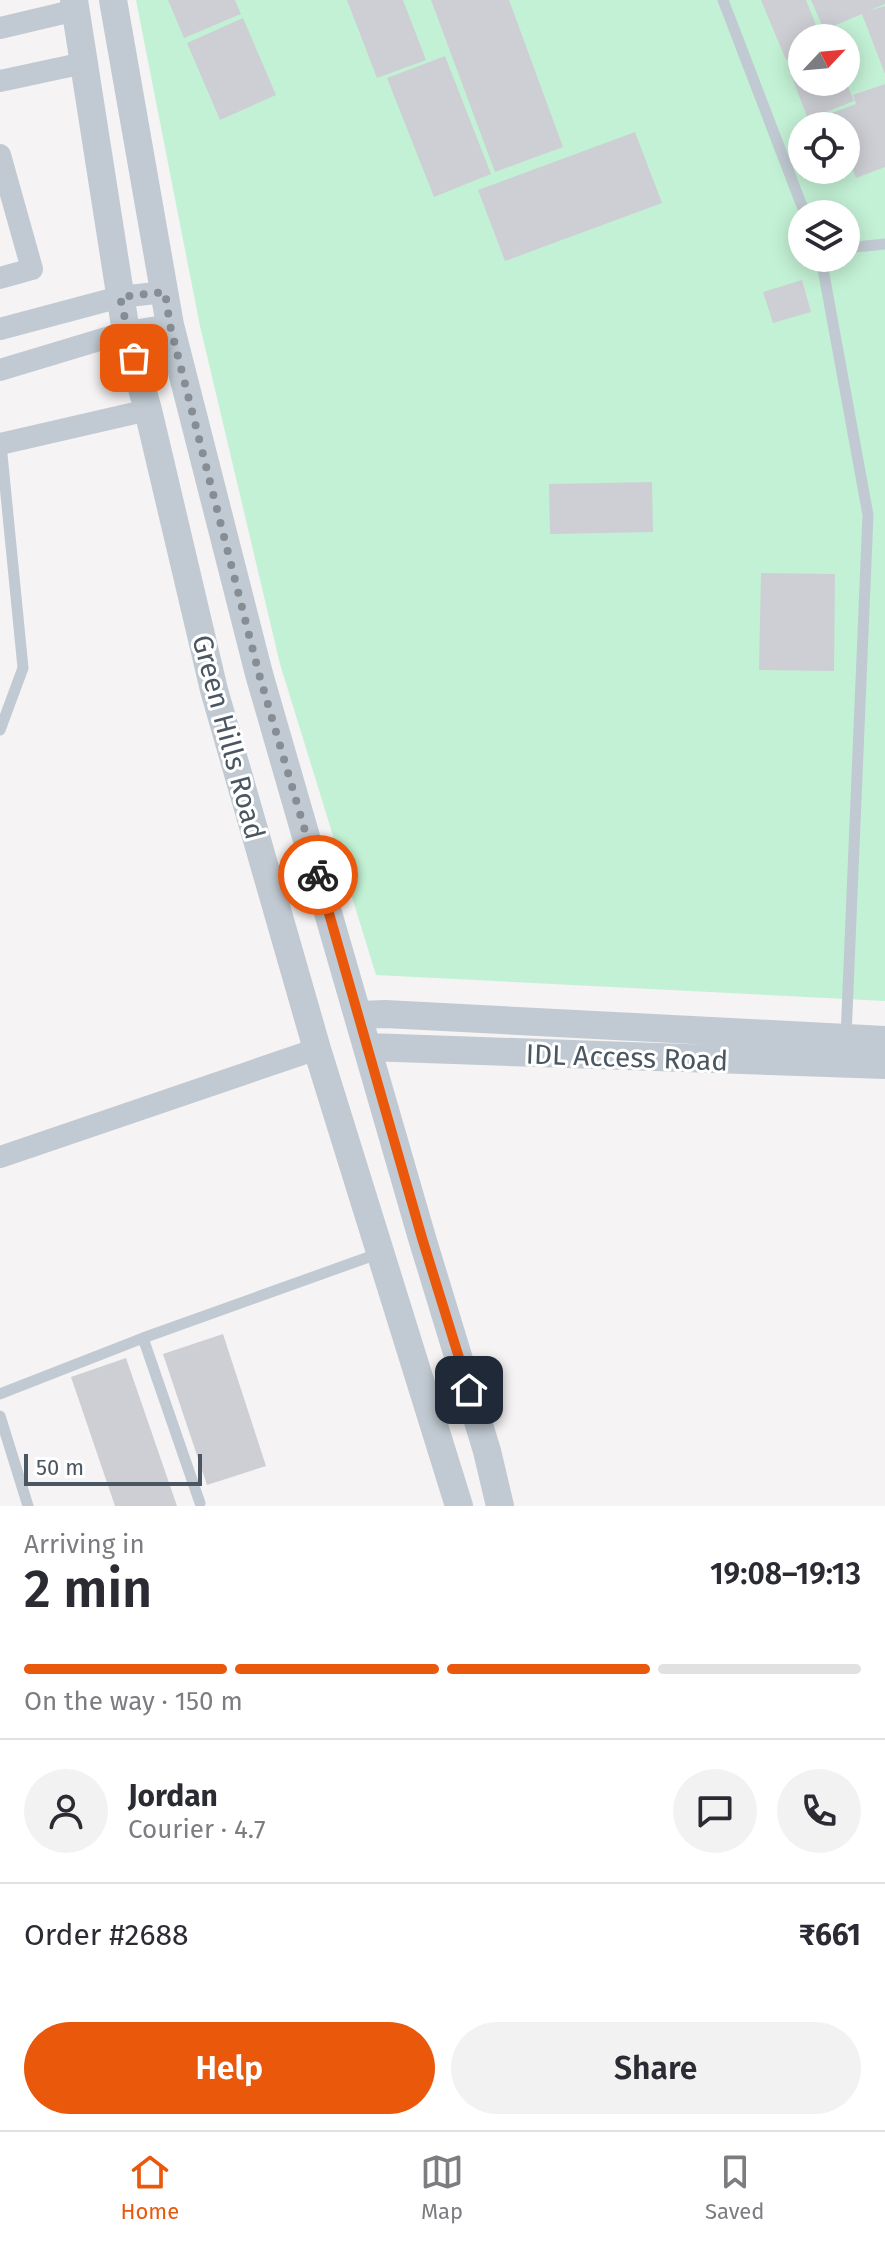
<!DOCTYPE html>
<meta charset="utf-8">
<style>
:root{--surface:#fff;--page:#f2f2f3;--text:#2b2b33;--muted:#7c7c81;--line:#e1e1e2;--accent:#ea580c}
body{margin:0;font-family:"Fira Sans",sans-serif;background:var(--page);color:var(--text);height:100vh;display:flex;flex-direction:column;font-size:30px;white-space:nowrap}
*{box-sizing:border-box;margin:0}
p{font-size:26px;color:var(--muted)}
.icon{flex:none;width:44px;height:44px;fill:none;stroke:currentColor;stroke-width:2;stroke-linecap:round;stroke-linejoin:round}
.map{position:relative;height:1506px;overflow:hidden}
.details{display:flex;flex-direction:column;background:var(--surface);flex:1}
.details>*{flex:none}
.needle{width:52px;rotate:64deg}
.buttons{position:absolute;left:788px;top:24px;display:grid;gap:16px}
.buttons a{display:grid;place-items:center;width:72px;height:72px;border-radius:50%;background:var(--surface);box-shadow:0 4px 20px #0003;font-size:40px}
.scale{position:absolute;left:24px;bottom:20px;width:178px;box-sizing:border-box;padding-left:8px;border:4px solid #4a5661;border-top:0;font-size:22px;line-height:28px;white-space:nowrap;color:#4a5661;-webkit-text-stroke:6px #fff;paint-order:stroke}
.pin{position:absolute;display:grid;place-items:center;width:68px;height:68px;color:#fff;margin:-34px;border-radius:16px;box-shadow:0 4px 12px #0006}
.courier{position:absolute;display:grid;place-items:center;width:80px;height:80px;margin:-40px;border:6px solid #ea580c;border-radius:50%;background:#fff;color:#222;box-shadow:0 2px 10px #0007}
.summary em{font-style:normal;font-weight:600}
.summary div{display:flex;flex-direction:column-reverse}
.summary{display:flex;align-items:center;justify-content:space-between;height:136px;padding:0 24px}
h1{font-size:52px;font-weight:600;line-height:60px}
.bar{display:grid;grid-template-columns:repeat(4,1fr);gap:12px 8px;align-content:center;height:96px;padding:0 24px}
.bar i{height:10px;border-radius:6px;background:var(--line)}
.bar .active{background:var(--accent)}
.bar p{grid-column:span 4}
.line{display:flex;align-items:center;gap:20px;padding:0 24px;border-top:2px solid var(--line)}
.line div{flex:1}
.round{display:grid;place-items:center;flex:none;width:84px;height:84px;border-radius:42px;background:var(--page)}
.button{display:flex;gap:16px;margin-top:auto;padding:16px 24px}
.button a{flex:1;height:92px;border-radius:48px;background:var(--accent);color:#fff;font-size:32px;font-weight:600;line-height:92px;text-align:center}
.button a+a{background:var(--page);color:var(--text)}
.dock{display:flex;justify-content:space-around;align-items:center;height:112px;border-top:2px solid var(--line);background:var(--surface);font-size:22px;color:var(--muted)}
.dock a{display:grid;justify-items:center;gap:4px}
.dock .active{color:var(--accent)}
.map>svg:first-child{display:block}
.green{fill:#c3f1d5;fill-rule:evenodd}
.building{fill:#cdcfd5}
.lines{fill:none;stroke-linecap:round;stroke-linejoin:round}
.service{stroke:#c1cad2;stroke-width:11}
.minor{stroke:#c1cad2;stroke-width:22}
.tertiary{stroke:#c1cad2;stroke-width:28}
.done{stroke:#868d94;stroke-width:8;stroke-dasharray:0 14.4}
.route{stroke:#ea580c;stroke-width:10}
.labels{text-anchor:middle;stroke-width:6;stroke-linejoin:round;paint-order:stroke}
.street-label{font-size:28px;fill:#4a5661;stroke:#fff}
</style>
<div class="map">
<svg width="885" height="1506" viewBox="0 0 885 1506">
<rect width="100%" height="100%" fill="#f5f3f3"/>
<path class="green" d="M136,0H885V1001L376,975L280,664L200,326ZM802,38H846V82H802ZM802,126H846V170H802ZM802,214H846V258H802Z"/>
<path class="building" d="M168,0H235L241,14L184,38Z
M347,0H403L426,60L377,78Z
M431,0H509L563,147L495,172Z
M761,0H806L821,38H802V54L786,60Z
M811,0H885V4L868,11L885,6V74L862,14L824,30Z
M243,18L276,95L220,120L187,43Z
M445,56L491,174L434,197L387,78Z
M802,62V82H846L854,101L808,119L788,67Z
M885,84V167L856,178L846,151V126H837L832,113L856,104L853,95Z
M635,132L662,203L505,261L478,190Z
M802,280L811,312L773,323L763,292Z
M652,482L653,532L550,534L549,484Z
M761,573L835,574L834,671L759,670Z
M223,1334L266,1466L207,1485L163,1354Z
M126,1358L177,1506H115L71,1377Z"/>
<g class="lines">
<path class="service" d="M723,0L805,214
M846,248L885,244
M821,258L868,515L846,1037
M0,730L23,668L1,444
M143,1338L200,1503
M0,1394L143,1338L380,1253
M0,1416L28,1506"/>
<path class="minor" d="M0,28L76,10
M0,81L84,63
M0,155L32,269L0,278
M0,329L120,297L165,292
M0,370L126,332L170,325
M0,444L148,410
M0,1157L317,1049"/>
<path class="tertiary" d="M74,0L126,332L148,410L214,690L317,1049L459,1506
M113,0L170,325L259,674L422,1238L487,1451L500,1506
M359,1015L385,1014L885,1040
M368,1047L885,1065"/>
</g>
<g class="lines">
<path class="done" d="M134,358L120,297L165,292L170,325L259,674L318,875"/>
<path class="route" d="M318,875L422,1238L469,1390"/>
</g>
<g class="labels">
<g class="street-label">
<text transform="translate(229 737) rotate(75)" y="10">Green Hills Road</text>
<text transform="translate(627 1057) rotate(2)" y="10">IDL Access Road</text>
</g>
</g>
</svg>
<div class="buttons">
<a><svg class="needle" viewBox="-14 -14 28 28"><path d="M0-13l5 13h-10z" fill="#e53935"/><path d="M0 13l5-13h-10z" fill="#7c7c81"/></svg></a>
<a><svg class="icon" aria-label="locate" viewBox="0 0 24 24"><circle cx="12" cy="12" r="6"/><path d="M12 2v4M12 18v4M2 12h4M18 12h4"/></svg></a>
<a><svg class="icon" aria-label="layers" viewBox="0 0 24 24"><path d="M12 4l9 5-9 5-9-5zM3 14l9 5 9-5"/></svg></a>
</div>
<div class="scale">50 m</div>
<div class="pin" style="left:134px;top:358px;background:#ea580c"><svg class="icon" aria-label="bag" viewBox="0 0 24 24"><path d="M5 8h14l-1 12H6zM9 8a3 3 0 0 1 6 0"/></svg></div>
<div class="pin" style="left:469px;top:1390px;background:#1f2937"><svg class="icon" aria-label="home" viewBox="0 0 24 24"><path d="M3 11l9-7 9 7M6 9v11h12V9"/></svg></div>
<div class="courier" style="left:318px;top:875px"><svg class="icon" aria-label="bike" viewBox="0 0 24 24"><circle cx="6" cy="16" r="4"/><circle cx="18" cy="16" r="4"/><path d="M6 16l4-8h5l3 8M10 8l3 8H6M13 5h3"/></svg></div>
</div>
<section class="details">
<div class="summary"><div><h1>2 min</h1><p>Arriving in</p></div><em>19:08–19:13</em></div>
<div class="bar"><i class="active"></i><i class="active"></i><i class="active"></i><i></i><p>On the way · 150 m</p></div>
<div class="line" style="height:144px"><a class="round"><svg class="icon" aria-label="person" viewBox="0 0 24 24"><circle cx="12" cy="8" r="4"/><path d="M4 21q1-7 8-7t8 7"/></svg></a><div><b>Jordan</b><p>Courier · 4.7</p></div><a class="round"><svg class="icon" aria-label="chat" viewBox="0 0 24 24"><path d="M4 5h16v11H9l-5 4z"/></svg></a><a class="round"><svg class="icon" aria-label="phone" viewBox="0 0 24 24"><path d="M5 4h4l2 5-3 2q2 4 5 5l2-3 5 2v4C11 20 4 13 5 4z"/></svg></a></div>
<div class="line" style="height:104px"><div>Order #2688</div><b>₹661</b></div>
<div class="button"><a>Help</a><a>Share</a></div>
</section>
<nav class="dock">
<a class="active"><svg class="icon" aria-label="home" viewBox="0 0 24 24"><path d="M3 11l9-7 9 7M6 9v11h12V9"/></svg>Home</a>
<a><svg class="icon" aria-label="map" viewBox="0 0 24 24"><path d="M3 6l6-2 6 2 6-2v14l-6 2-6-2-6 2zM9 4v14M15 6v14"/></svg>Map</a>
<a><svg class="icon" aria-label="saved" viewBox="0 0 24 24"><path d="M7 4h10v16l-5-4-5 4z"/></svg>Saved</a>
</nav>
